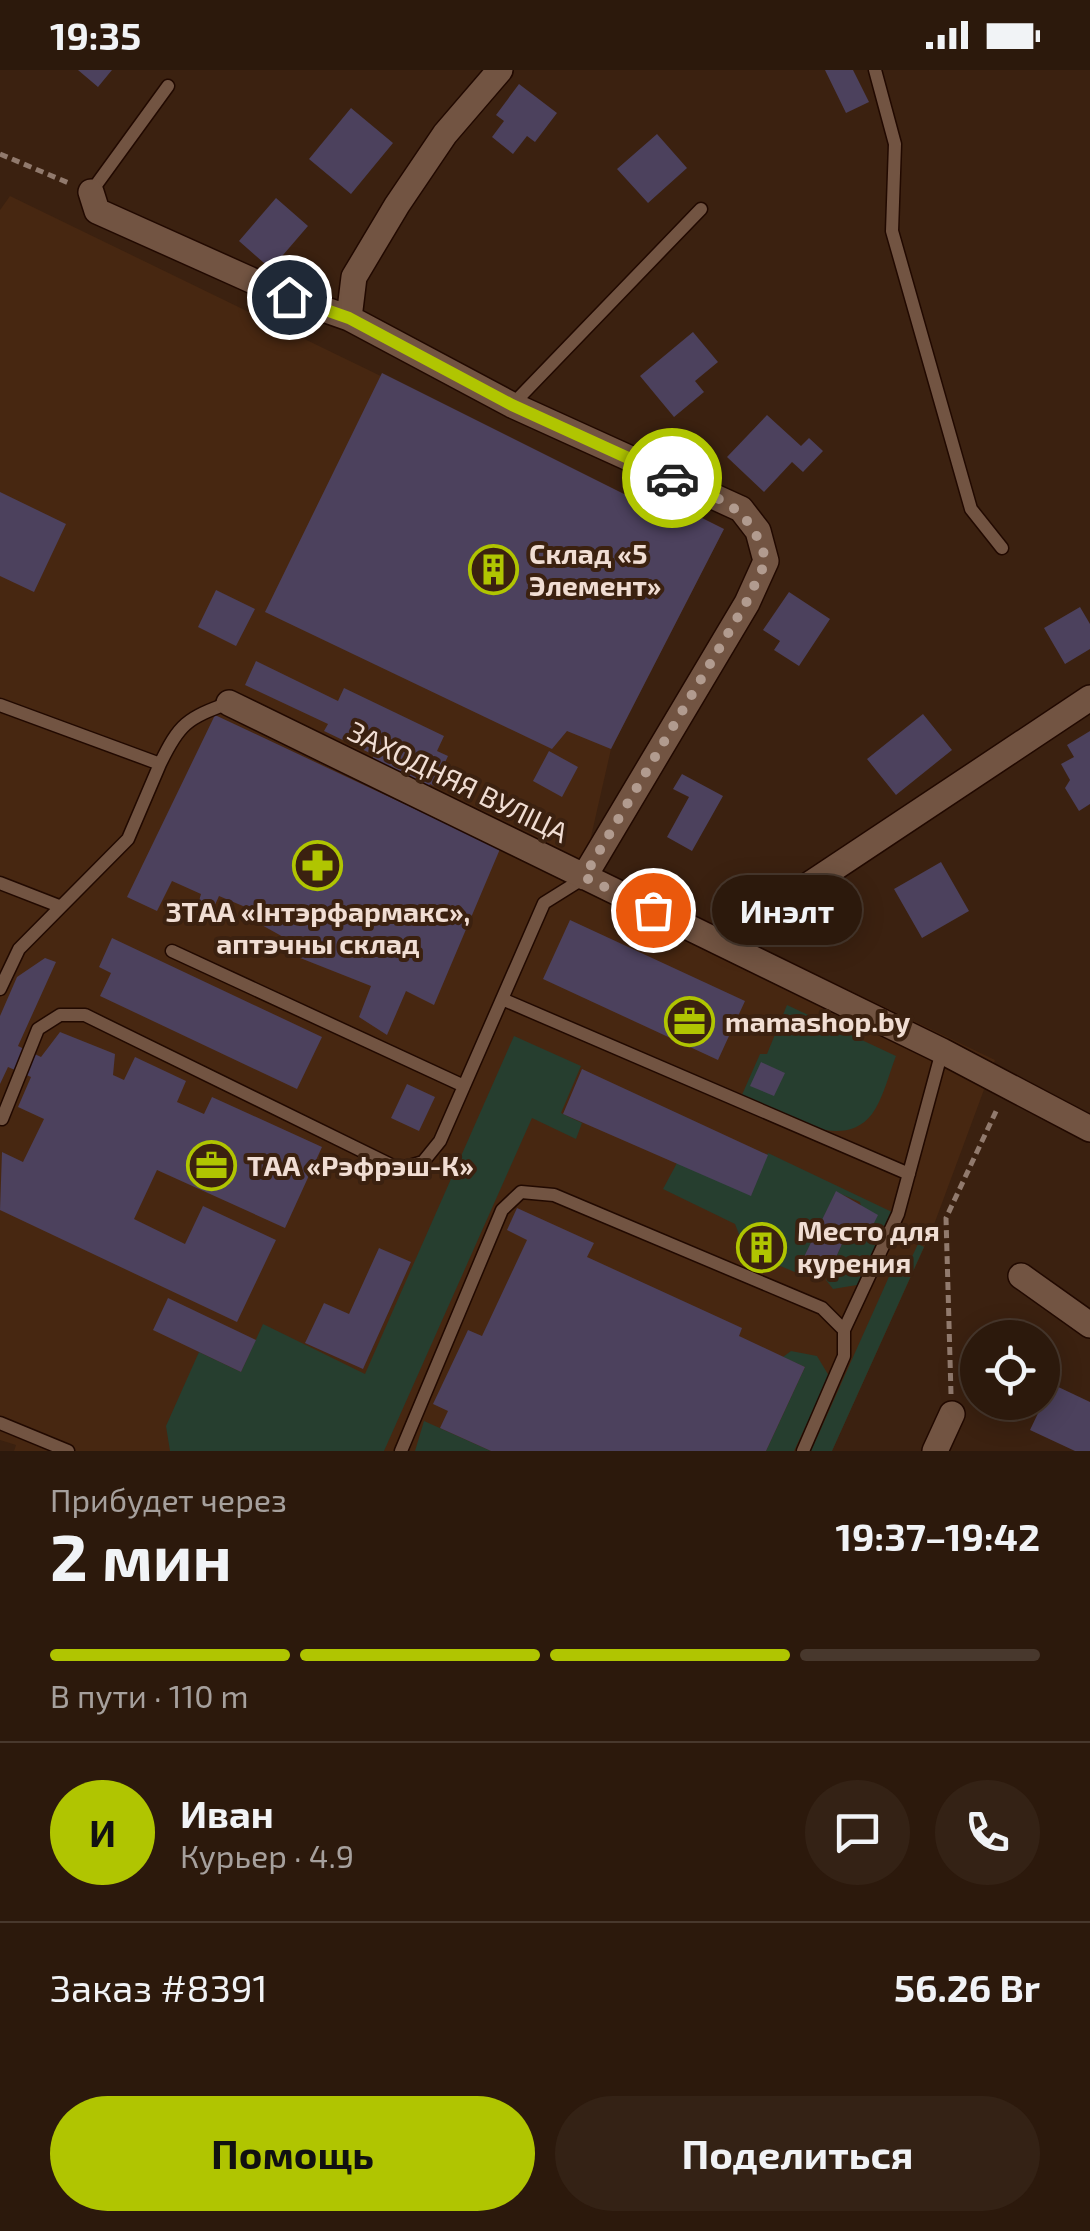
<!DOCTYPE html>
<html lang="ru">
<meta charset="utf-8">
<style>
:root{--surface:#2c190c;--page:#342215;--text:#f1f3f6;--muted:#a6a09d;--line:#48382d;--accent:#b0c501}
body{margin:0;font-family:"Exo 2",sans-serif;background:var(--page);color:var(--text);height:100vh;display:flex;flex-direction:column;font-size:38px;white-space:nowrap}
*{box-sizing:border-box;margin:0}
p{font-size:32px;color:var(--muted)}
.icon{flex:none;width:55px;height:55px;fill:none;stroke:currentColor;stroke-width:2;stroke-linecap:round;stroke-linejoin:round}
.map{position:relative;height:1381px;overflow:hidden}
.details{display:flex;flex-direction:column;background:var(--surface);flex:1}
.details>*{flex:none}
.fabs{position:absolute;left:960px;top:1250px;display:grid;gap:20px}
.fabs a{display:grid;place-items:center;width:100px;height:100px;border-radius:50%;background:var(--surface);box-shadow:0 5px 25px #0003,0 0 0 2px var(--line);font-size:50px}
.pin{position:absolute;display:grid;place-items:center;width:85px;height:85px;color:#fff;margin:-42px;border:5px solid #fff;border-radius:50%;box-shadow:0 2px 10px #0007}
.courier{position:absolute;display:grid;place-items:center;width:100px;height:100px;margin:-50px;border:8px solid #b0c501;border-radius:50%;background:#fff;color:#222;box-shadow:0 2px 12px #0007}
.bubble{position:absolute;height:70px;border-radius:35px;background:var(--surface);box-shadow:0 5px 25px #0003,0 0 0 2px var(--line);font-size:32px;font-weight:700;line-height:70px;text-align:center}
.summary em{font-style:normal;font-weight:700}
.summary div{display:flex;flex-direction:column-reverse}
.summary{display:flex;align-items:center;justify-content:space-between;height:170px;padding:0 50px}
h1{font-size:65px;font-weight:700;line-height:75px}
.bar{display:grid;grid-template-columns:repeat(4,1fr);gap:15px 10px;align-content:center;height:120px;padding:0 50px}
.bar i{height:12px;border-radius:8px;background:var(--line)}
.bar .on{background:var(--accent)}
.bar p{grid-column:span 4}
.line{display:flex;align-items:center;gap:25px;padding:0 50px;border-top:2px solid var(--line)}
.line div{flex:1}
.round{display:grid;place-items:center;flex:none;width:105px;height:105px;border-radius:52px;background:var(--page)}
.button{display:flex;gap:20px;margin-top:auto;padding:20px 50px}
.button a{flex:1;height:115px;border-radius:60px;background:var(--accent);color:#111;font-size:40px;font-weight:700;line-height:115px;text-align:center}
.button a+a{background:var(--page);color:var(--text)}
.status{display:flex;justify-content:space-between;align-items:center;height:70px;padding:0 50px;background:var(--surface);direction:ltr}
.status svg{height:28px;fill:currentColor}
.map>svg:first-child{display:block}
.built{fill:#472711}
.green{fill:#263e2f}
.building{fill:#4c415d}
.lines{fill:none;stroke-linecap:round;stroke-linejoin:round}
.service-casing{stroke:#210900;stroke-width:15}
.minor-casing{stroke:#210900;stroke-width:28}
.path{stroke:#917a6d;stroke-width:5;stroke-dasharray:8 5;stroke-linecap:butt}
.service{stroke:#725442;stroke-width:12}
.minor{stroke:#725442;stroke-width:25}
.done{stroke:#b19b8f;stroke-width:10;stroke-dasharray:0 18}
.route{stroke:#b0c501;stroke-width:12}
.labels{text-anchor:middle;stroke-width:8;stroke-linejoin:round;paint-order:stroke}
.poi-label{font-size:28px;font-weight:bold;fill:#f0ddd3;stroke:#3b2110;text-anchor:start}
.street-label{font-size:28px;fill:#f0ddd3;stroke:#3b2110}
</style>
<div class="status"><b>19:35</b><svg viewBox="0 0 49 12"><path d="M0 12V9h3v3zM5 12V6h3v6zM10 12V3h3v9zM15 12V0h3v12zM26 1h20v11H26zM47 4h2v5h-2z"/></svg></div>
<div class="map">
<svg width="1090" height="1381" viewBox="0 0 1090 1381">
<rect width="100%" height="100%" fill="#3b2110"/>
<path class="built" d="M10,126L665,444L672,433L724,459L611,679L585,793L995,990L932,1160L832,1381H14L16,1375L0,1370V140Z"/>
<path class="green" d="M787,935L896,986C889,1004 883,1029 872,1044C841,1085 776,1041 741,1027L760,984H767Z
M514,966L581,996L561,1043L582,1053L576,1069L532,1048L384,1381H170L166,1356L199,1282L241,1302L263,1254L365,1304Z
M768,1083L892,1142L857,1215L833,1219L826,1210L850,1156L868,1165L860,1132L836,1122L802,1191L811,1195L807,1207L746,1182L735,1154L663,1119L677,1093L751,1125Z
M918,1174L924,1177L832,1381H811L896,1191L908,1195Z
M791,1281L817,1286L829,1306L794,1381H766L805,1297L783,1287Z
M424,1351L491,1381H415Z"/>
<path class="building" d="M78,0H112L98,17Z
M825,0H853L869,32L846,43Z
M519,14L557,43L535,72L527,66L513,84L492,67L504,51L496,45Z
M351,38L393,73L351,124L309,89Z
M657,64L687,98L648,133L617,99Z
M276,128L308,156L271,199L239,171Z
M693,262L718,292L695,311L704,322L674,347L640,306Z
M382,303L666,445L672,433L724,459L611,679L567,661L552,679L265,542Z
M767,345L801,376L809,368L823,381L803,402L792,392L764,422L727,387Z
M0,422L66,454L34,522L0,506Z
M216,520L255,539L236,576L198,557Z
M789,522L830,549L799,596L774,580L780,571L763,560Z
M1080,537L1090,554V579L1065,594L1044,558Z
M256,591L338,631L344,618L444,666L437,681L448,686L434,716L430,714L426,722L369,695L374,685L324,661L328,654L245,615Z
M923,644L952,680L896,725L867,689Z
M215,645L500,779L434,935L406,921L387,965L359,947L371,916L285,882V868L260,854L262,844L219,826L214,837L199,831L201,824L172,811L157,841L127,827Z
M1090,661V734L1079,741L1065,718L1070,710L1061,694L1074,687L1067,675Z
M549,681L578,697L562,727L533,711Z
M682,704L723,726L692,781L667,767L689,727L673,719Z
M941,792L969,841L922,868L894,819Z
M570,850L745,931L718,990L543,909Z
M112,868L322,967L297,1019L100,926L111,903L99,897Z
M45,888L56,892L18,976L41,987L60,962L115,984L113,1005L124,1010L135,987L186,1011L177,1032L204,1044L212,1027L322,1077L285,1158L157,1100L134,1149L185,1174L203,1136L276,1170L237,1252L0,1140L2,1082L23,1092L44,1049L18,1037L31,1007L8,997L0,1014V946L17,907Z
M761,992L785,1003L774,1026L750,1016Z
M582,999L768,1085L751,1126L563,1044Z
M407,1014L435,1027L419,1061L391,1048Z
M836,1121L878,1145L868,1165L850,1156L829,1203L802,1191Z
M517,1138L594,1173L587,1187L742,1258L739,1266L805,1297L766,1381H491L440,1358L448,1341L433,1334L468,1260L482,1266L527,1170L507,1160Z
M758,1165L774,1172L766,1190L750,1183Z
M379,1178L411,1192L363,1299L305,1273L324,1233L349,1244Z
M168,1228L256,1270L241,1302L153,1260Z
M1052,1314L1090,1332V1381H1075L1030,1360Z"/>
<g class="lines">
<defs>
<path id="service" d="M875,0L895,74L892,161L971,439L1002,478
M91,122L168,16
M512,335L701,139
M0,635L160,694C179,654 187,648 229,633
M0,813L59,836
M172,881L464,1016
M0,919L19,879L128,769L160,694
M502,929L909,1104
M2,1049L38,959L60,945H85L399,1099L423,1092L440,1071L544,833L584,808
M844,1260L898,1144L942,981
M0,1353L68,1381
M401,1381L502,1140L521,1122L554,1125L822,1238L844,1260V1286L803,1381"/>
<path id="minor" d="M91,122L97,141L289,227L349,248L512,335L741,439L758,461L766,491L747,533L584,807
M349,248L354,207L397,135L445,64L500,0
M229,633L942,981L1090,1059
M723,872L1090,628
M1021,1206L1090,1255
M935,1381L952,1344"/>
</defs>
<use href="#service" class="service-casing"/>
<use href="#minor" class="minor-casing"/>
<path class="path" d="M0,84L71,114
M951,1324L946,1148L998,1037"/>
<use href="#service" class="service"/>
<use href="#minor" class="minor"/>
</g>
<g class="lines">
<path class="done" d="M653,840L584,807L746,533L766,491C750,434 722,431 672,408"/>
<path class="route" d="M289,227L349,248L512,335L672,408"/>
</g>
<defs>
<symbol id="building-ring" viewBox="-11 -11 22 22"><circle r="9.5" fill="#3b2110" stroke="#b0c501" stroke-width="1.5"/><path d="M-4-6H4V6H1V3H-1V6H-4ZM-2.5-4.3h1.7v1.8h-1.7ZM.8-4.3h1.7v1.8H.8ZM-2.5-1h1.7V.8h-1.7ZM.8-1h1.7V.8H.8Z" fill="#b0c501"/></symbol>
<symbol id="pharmacy-ring" viewBox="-11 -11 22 22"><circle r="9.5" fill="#3b2110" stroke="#b0c501" stroke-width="1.5"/><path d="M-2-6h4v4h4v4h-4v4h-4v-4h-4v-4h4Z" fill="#b0c501"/></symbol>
<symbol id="office-ring" viewBox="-11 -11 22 22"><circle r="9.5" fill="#3b2110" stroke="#b0c501" stroke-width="1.5"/><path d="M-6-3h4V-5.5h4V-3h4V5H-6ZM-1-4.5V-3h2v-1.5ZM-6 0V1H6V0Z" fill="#b0c501"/></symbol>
</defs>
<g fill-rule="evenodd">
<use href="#building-ring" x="466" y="472" width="55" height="55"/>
<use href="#pharmacy-ring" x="290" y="768" width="55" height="55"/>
<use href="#office-ring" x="662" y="924" width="55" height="55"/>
<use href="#office-ring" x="184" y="1068" width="55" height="55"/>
<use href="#building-ring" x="734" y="1150" width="55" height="55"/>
</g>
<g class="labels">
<g class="poi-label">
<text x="529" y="494">Склад «5<tspan x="529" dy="32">Элемент»</tspan></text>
<text x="318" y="852" text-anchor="middle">ЗТАА «Інтэрфармакс»,<tspan x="318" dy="32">аптэчны склад</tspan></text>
<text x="725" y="962">mamashop.by</text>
<text x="247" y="1106">ТАА «Рэфрэш-К»</text>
<text x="797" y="1171">Место для<tspan x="797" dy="32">курения</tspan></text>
</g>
<g class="street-label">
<text transform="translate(458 712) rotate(26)" y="10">ЗАХОДНЯЯ ВУЛІЦА</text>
</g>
</g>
</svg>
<div class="fabs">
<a><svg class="icon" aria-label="locate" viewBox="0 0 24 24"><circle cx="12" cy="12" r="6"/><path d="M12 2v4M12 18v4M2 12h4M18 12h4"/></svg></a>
</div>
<div class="pin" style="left:653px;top:840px;background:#ea580c"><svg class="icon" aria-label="bag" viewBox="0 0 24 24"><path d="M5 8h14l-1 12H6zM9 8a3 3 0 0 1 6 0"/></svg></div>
<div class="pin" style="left:289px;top:227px;background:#1f2937"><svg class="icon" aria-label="home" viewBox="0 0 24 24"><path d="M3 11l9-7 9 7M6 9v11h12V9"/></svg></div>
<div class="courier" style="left:672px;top:408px"><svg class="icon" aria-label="car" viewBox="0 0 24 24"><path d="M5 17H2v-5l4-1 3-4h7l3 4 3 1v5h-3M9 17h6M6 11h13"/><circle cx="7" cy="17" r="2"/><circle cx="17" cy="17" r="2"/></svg></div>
<div class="bubble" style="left:712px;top:805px;width:150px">Инэлт</div>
</div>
<section class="details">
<div class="summary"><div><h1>2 мин</h1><p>Прибудет через</p></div><em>19:37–19:42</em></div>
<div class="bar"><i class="on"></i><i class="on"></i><i class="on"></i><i></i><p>В пути · 110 m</p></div>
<div class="line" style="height:180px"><b class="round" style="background:var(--accent);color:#111">И</b><div><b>Иван</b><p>Курьер · 4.9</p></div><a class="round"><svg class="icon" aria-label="chat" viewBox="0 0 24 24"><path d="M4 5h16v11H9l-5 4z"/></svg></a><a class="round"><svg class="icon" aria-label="phone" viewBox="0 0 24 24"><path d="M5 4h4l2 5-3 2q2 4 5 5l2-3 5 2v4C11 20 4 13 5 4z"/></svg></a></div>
<div class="line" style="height:130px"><div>Заказ #8391</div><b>56.26 Br</b></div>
<div class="button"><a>Помощь</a><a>Поделиться</a></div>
</section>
